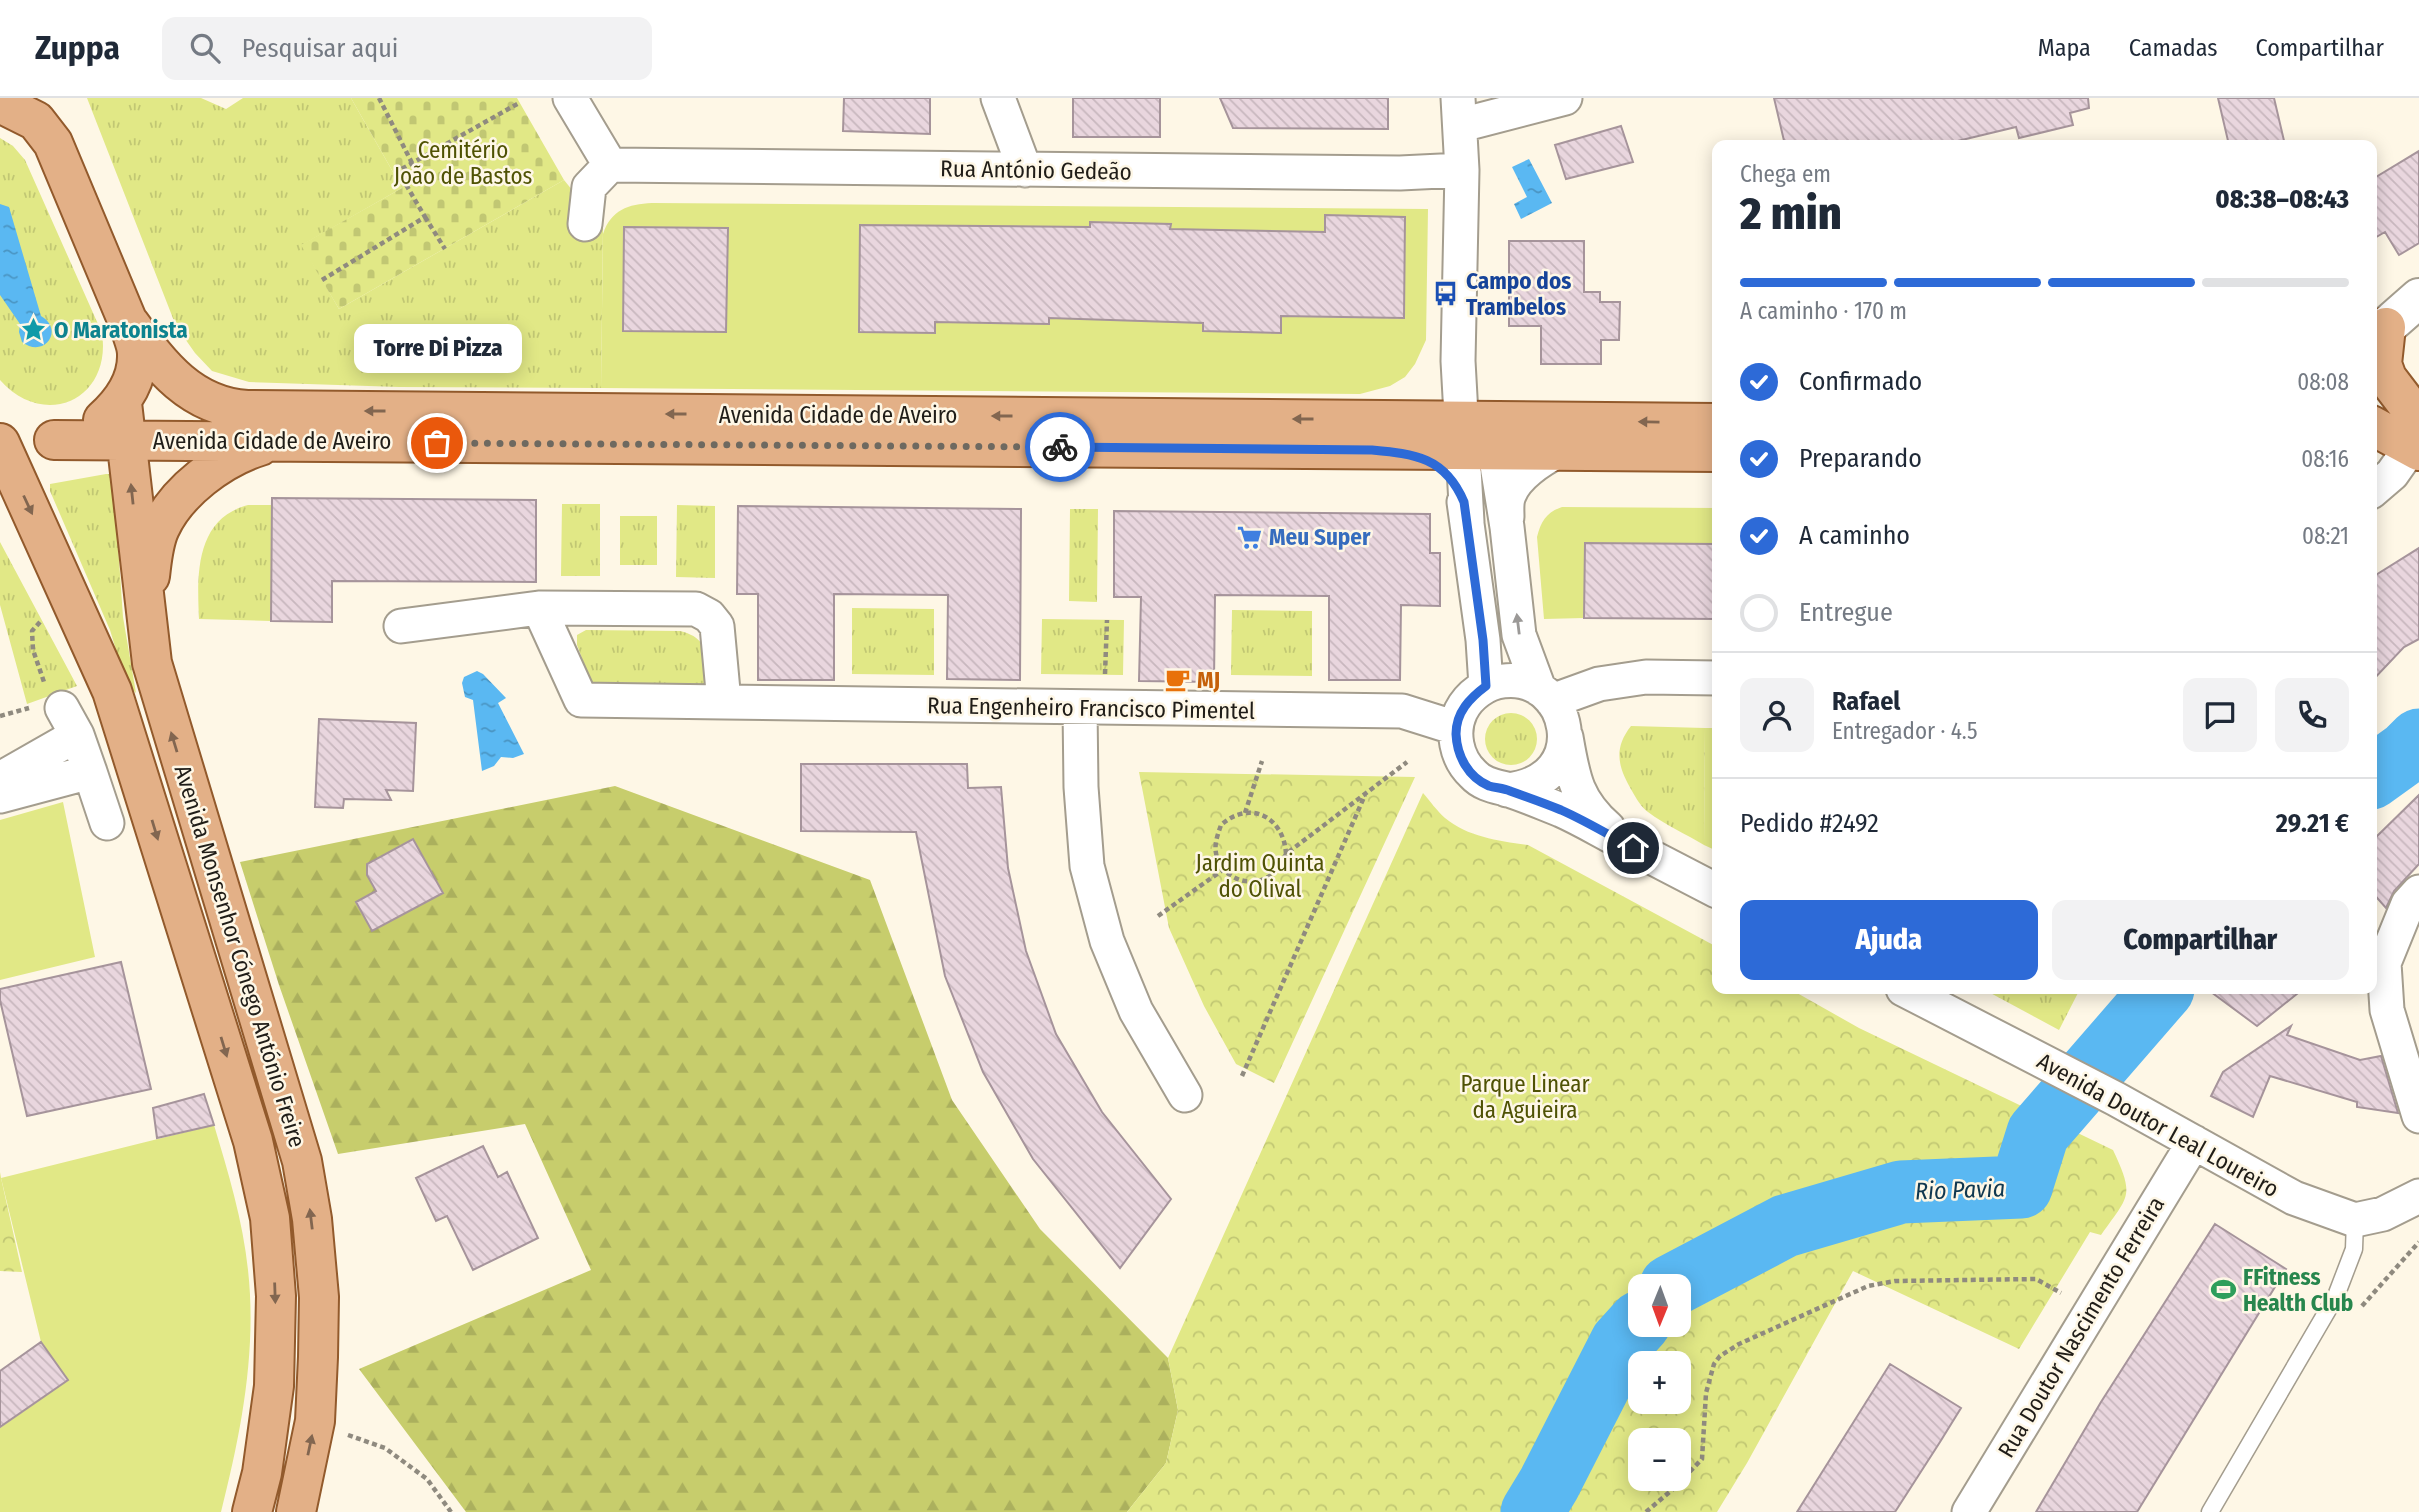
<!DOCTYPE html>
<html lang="pt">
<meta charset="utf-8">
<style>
:root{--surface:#fff;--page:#f2f2f3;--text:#1f2937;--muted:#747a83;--line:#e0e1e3;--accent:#2d6ad7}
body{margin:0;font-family:"Fira Sans Condensed",sans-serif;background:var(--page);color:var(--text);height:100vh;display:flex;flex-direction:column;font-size:26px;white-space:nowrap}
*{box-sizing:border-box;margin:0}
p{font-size:23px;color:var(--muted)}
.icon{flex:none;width:38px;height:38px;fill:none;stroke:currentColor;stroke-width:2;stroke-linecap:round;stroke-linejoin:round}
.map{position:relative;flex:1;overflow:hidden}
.side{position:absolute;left:1712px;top:42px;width:665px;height:854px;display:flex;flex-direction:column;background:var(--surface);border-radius:14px;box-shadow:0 4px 18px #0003}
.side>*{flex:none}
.needle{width:46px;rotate:181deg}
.controls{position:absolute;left:1628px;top:1176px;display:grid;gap:14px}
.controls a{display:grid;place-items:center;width:63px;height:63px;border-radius:14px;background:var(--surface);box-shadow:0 4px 18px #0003;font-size:35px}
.pin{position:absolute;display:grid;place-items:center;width:60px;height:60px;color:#fff;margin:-30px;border:4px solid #fff;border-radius:50%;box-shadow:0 2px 7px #0007}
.courier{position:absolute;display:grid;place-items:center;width:70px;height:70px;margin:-35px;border:5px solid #2d6ad7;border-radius:50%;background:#fff;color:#222;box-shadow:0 2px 9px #0007}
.bubble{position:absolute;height:49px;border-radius:14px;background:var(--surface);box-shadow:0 4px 18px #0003;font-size:23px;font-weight:800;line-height:49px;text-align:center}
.head em{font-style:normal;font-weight:800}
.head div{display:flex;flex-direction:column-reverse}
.head{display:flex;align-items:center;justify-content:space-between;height:119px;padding:0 28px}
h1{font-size:46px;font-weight:800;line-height:52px}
.bar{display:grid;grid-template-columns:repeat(4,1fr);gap:10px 7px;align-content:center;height:84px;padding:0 28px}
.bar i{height:9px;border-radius:5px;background:var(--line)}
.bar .selected{background:var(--accent)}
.bar p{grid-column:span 4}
.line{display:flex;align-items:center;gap:18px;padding:0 28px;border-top:2px solid var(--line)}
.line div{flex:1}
.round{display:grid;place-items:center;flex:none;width:74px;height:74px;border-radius:14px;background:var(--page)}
ol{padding:0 28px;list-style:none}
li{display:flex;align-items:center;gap:21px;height:77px}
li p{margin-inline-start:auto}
li .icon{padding:7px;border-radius:50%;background:var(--accent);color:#fff;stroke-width:4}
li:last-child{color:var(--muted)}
li i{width:38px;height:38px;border:4px solid var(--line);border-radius:50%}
.cta{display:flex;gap:14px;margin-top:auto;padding:14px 28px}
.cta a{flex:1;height:80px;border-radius:14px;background:var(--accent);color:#fff;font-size:28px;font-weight:800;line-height:80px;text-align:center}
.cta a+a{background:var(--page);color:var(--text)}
header{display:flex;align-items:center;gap:42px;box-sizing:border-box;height:98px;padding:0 35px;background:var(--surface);border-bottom:2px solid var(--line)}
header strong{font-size:33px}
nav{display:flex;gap:38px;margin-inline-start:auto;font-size:24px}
.search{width:490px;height:63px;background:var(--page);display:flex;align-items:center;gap:18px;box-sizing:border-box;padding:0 24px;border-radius:14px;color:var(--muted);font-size:26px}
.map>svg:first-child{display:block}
.grass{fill:url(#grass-tufts)}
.forest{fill:url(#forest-firs)}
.cemetery{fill:url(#cemetery-stones)}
.park{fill:url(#park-crowns);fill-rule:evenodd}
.garden{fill:#e1e886}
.water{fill:url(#water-ripples)}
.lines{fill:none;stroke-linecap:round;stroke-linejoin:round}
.river{stroke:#5ab8f2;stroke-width:63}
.building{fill:url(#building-back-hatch);stroke:#a6949b;stroke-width:2}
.service-casing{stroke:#a49d8e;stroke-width:19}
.minor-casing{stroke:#a49d8e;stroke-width:37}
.tertiary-casing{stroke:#a49d8e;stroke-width:42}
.primary-casing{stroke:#925a2c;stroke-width:42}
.path{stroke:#8f8a7f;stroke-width:4.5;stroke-dasharray:5 3.5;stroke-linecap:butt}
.service{stroke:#fff;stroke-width:16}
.minor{stroke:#fff;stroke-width:33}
.tertiary{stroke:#fff;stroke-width:38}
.primary{stroke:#e3b087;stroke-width:38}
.oneway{fill:#826650}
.oneway2{fill:#9b9997}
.done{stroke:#6e6960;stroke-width:7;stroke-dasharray:0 12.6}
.route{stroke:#2d6ad7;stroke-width:9}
.labels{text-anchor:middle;stroke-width:5;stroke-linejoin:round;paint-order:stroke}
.park-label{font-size:23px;fill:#4f5204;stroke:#fef7e6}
.street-label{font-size:23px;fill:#201d18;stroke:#fef7e6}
.transit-label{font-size:23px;font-weight:bold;fill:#164399;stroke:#fef7e6;text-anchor:start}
.culture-label{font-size:23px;font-weight:bold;fill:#0d838f;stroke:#fef7e6;text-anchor:start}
.shop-label{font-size:23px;font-weight:bold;fill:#366cbe;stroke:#fef7e6;text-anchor:start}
.food-label{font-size:23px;font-weight:bold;fill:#c56008;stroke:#fef7e6;text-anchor:start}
.leisure-label{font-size:23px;font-weight:bold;fill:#27864d;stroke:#fef7e6;text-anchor:start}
.water-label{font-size:24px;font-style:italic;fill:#103850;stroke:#fef7e6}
</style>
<header>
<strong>Zuppa</strong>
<div class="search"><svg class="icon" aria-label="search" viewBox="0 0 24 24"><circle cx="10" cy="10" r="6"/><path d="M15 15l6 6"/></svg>Pesquisar aqui</div>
<nav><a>Mapa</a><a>Camadas</a><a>Compartilhar</a></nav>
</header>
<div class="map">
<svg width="2419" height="1414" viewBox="0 0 2419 1414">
<defs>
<pattern id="grass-tufts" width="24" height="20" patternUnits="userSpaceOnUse" patternTransform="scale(1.75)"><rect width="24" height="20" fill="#e1e886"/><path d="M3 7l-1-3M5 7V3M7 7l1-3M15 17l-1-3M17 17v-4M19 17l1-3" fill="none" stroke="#c1c773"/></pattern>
<pattern id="forest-firs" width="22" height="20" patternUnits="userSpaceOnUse" patternTransform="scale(1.75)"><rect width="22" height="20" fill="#c7cd6c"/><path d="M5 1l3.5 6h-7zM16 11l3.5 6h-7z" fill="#abb05d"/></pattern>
<pattern id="cemetery-stones" width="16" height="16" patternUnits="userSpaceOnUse" patternTransform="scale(1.75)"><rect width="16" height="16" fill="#e1e886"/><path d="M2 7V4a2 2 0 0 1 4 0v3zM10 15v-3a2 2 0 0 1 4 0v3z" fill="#c1c773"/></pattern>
<pattern id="park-crowns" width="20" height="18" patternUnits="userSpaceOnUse" patternTransform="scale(1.75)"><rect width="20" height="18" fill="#e1e886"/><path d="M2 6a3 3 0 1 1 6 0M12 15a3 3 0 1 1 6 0" fill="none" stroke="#c1c773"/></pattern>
<pattern id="water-ripples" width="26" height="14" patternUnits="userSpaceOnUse" patternTransform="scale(1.75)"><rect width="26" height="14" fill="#5ab8f2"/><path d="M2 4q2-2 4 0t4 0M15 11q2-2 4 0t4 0" fill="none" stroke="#4a95c3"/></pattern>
<pattern id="building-back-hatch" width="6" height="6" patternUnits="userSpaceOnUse" patternTransform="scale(1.75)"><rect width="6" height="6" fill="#e9d6de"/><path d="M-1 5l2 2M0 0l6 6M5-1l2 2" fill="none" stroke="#c8b7be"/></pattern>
</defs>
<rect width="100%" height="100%" fill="#fef7e6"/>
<path class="grass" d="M87,0H201L226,11L243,0H351L402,90L302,147L339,211L564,82L603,130L601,290L399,289L249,284L212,273L195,255L176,228Z
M0,40L13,48L25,62L102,235C112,302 44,332 0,282Z
M106,376H113L123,519L136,595L126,585L110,532L50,393V386Z
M562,406H600V478H561Z
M248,407H272L271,523L199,521C197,477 195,421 248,407Z
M677,407L715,408V480L676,479Z
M1070,411H1098L1097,504L1069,503Z
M620,418H657V467H620Z
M0,444L77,588L27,606L0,507Z
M852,510L934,511V577L852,576Z
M1232,512L1312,513V578L1231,577Z
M1042,521L1124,522L1123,577L1041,576Z
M586,532L680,533C713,541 705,562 705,589L592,587L577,547V537Z
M1485 641a26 26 0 1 1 52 0a26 26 0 1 1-52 0Z
M1631,628L1705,630L1704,747C1686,736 1665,727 1648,714C1641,709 1636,700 1632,693C1618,669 1613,651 1631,628Z
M1983,891H2080L2059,932Z"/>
<path class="forest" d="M615,688L870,782L952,1002L1040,1131L1168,1260L1178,1312L1166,1365L1127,1414H466L359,1271L591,1172L525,1026L338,1056L279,887L240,764Z"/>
<path class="cemetery" d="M351,0H517L564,82L339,211L301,147L402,90Z"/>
<path class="park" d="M1139,674L1415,679L1274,985L1236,966L1204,908L1169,830Z
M1423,695C1430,703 1437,713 1445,720C1468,739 1499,743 1528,747L1717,849V891H1790L1859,930L2113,1052C2135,1099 2129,1097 2101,1137L2090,1134L2019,1251L1853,1173L1747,1365L1717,1414H1127L1166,1365L1178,1312L1168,1260ZM1678,1188V1227H1640V1188ZM1640,1265H1678V1304H1640ZM1640,1342H1678V1381H1640Z
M0,1074L1,1080L22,1174L0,1173Z"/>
<path class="garden" d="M652,105L1428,111L1426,242L1415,266L1405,279L1390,288L1360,296L601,290L603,136C611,112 628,106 652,105Z
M1562,409L1717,410V446L1585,445L1584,520L1544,521L1537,439C1541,423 1547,414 1562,409Z
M1705,630H1717V753L1704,747Z
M63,704L95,859L0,882V722Z
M214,1027C228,1074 243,1123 248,1172C257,1253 241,1335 221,1414H0V1330L68,1282L41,1244L1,1080Z"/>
<path class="water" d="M1529,61L1552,105L1521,121L1514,106L1527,99L1512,69Z
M0,106L9,109L41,218C65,232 44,261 22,244L19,234L20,226L0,197Z
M477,573L483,576L506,600L498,605L524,656L513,660L501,659L494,668L482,673L473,602L465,599L462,585L464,579Z"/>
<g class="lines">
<path class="river" d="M2371,680L2407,654L2419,642
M1671,1188L1785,1128L1901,1094L2021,1089L2038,1035L2163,891
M1532,1414L1549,1386L1621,1245L1640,1224"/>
</g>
<path class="building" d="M844,0H930V36L843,33Z
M1073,0H1160V39H1073Z
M1220,0H1388V31L1233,30Z
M1774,0H2088L2089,10L2070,15L2073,27L2019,40L2016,29L1941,47H1785Z
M2218,0H2274L2285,47H2229Z
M1621,28L1633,64L1566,81L1555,47Z
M2419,53V145L2399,157L2385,134L2371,142V82Z
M1325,117L1405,119L1404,220L1281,218V235L1203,233V225L1049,220V226L935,224V235L859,234L860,127L1090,129V124L1171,126L1170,131L1325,134Z
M624,129L728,130L726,234L623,233Z
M1509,143H1584V194H1600V204H1620L1619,242H1601V266H1541V228H1509Z
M272,400L536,402V484L332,483V524L271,523Z
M738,408L1021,411L1020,582L947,581L948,497L834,496V582H758V496H737Z
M1114,413L1430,416V455H1440V508L1401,507L1400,582H1329V498L1215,497L1214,584L1139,583L1141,499H1114Z
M1585,445L1717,446V521L1584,520Z
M2419,450V541L2404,549L2371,584V480Z
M319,621L416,625L413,693L386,692L391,702L344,701L343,710L315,709Z
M801,666H967L968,690L1001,689L1008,770L1026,853L1056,936L1102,1014L1171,1101L1120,1170L1033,1061L983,974L945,878L916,734L801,733Z
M2419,697V766L2394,793L2386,810L2371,793V744Z
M413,741L443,795L372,833L356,804L376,793L367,777V766Z
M121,864L151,991L27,1018L0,902V891Z
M2207,891H2303L2257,928Z
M2291,928L2287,937L2360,962L2381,958L2398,1015L2357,1009V1004L2270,978L2253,1019L2211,998L2223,974Z
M204,996L214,1027L157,1040L153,1010Z
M483,1048L498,1079L507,1074L538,1140L473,1172L447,1118L436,1123L416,1080Z
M2215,1126L2286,1171L2137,1414H2036L2101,1304Z
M41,1244L68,1282L0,1329V1273Z
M1890,1266L1961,1310L1940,1344L1895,1414H1797Z"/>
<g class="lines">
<defs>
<path id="service" d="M2210,1414L2336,1198L2354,1151L2355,1122"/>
<path id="minor" d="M570,0L610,67
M998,0L1025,72
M1458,0L1462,72L1458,263L1467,424
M1461,27L1565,0
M610,67L1400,75L1462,72
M585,126L589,89L610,67
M1486,330L1497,367L1507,429L1519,537L1539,591
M2371,394L2392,376L2404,359L2400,342
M1464,404L1483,542L1486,588
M1507,419C1507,412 1506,404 1509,397C1516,378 1540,362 1558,353
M401,528L539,510L696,511L709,518L717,528L724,604L581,602L539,510
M1552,603L1599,586L1646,579L1717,580
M724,604L1402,613L1456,630
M1080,610L1081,689L1087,768L1107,843L1136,913L1185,997
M1566,639C1573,679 1576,702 1608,730
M90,674L107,725
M0,681L77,637
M1507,692C1597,682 1570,574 1503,583C1486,585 1469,597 1461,613C1451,634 1456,660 1473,676C1482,686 1494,688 1506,691C1525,697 1543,705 1561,712C1579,720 1596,730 1613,739C1648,757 1682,775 1717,793
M0,698L90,674L77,637L62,610
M2419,794L2408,806L2384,865L2387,912L2419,1018
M1903,891L2116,1001L2294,1100L2355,1122L2383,1116L2419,1098
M1969,1414L2194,1044"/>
<path id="tertiary" d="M2371,238L2386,229L2419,200"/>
<path id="primary" d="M0,5L36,23L53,45L130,229C132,237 137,247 137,256C138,283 122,305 103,322
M130,226C161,269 191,308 247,312L1717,325
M2386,229L2382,266L2387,280L2419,322
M122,305L152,565L302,1063L312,1121L319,1199L318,1259L315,1323L296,1414
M2371,327L2419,353
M54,342L1717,354
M0,345L112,593L253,1043L270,1120L276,1198L274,1288L262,1375L252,1414
M150,478C152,462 153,445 160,430C177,393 221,360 260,348"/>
</defs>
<use href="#service" class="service-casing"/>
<use href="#minor" class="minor-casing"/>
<use href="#tertiary" class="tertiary-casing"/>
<use href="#primary" class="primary-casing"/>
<path class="path" d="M379,0L412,65
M425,119L445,151
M322,182L425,119L398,73L519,5
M40,524L32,533L33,552L44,584
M1105,576L1107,522
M0,618L29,610
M1245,715L1262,663
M1286,756C1284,719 1250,701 1221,727C1218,736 1214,746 1216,755C1220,781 1254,793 1273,775C1279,770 1282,763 1286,756L1407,664
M1158,818L1224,771
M1242,978L1365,697
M2362,1208L2419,1144
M348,1337L385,1350L427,1381L451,1414
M1646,1414L1673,1391L1702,1361L1706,1295L1714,1266L1720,1258L1739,1246L1868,1188L1895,1183L2036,1181L2061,1195"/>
<use href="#service" class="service"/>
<use href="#minor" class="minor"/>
<use href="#tertiary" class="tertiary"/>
<use href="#primary" class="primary"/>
</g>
<defs><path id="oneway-solid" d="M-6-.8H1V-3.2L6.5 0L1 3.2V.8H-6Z" transform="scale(1.75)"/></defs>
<g class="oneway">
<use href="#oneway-solid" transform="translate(375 313) rotate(-180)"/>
<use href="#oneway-solid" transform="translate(676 316) rotate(-180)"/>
<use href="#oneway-solid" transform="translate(1002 318) rotate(-180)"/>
<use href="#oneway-solid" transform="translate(1303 321) rotate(-180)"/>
<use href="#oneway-solid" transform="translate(1649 324) rotate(-179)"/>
<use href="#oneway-solid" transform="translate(132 396) rotate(-96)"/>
<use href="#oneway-solid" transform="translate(28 407) rotate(65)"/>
<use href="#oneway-solid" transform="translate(174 644) rotate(-107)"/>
<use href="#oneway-solid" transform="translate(155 732) rotate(73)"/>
<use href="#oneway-solid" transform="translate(224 949) rotate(73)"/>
<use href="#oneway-solid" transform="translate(311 1121) rotate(-97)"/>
<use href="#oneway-solid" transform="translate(275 1195) rotate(88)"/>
<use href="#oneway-solid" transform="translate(310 1347) rotate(-78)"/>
</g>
<use class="oneway2" href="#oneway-solid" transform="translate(1518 526) rotate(-97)"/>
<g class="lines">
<path class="done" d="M437,345L1060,349"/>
<path class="route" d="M1060,349L1372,352C1415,356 1445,359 1464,404L1483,542L1486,588C1470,600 1456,614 1456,636C1457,658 1468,679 1489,688C1496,690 1504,690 1510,693C1527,699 1544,705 1561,712C1586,723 1609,737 1633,750"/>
</g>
<defs>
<symbol id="bus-bare" viewBox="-9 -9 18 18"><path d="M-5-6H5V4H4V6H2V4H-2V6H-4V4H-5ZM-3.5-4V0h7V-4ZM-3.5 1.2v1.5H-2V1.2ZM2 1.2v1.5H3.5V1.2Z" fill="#1a4fb4" stroke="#fef7e6" stroke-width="2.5" paint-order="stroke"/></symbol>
<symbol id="sight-bare" viewBox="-9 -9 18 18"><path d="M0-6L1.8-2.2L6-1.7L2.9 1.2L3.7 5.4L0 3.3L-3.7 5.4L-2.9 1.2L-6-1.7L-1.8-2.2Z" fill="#0f9aa8" stroke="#fef7e6" stroke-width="2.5" paint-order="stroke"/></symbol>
<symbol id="supermarket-bare" viewBox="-9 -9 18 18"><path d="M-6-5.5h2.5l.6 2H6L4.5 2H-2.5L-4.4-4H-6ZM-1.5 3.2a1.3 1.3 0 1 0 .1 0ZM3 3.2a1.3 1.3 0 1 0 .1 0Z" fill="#3f7fe0" stroke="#fef7e6" stroke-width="2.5" paint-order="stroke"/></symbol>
<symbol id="cafe-bare" viewBox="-9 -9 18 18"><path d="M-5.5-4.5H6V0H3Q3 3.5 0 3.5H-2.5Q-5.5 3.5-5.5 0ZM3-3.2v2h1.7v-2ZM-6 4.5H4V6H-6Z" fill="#e8710a" stroke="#fef7e6" stroke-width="2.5" paint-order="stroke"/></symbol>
<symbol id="stadium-bare" viewBox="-9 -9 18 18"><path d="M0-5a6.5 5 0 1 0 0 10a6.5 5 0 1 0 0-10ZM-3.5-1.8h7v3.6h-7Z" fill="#2e9e5b" stroke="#fef7e6" stroke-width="2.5" paint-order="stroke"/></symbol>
</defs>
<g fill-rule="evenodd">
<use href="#bus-bare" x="1428" y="178" width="35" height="35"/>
<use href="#sight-bare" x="16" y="214" width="35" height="35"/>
<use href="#supermarket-bare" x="1232" y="422" width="35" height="35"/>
<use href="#cafe-bare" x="1160" y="564" width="35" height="35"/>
<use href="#stadium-bare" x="2206" y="1174" width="35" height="35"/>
</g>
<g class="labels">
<g class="park-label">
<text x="463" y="60">Cemitério<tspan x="463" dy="26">João de Bastos</tspan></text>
<text x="1260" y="773">Jardim Quinta<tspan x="1260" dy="26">do Olival</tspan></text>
<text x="1525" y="994">Parque Linear<tspan x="1525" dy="26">da Aguieira</tspan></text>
</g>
<g class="street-label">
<text transform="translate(1036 72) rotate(1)" y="8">Rua António Gedeão</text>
<text x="838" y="325">Avenida Cidade de Aveiro</text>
<text x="272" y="351">Avenida Cidade de Aveiro</text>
<text transform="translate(1091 610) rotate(1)" y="8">Rua Engenheiro Francisco Pimentel</text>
<text transform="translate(240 858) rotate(73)" y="8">Avenida Monsenhor Cónego António Freire</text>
<text transform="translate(2158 1027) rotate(29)" y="8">Avenida Doutor Leal Loureiro</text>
<text transform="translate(2081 1229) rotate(-59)" y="8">Rua Doutor Nascimento Ferreira</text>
</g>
<g class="transit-label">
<text x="1466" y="191">Campo dos<tspan x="1466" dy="26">Trambelos</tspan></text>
</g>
<g class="culture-label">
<text x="54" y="240">O Maratonista</text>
</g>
<g class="shop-label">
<text x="1269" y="447">Meu Super</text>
</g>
<g class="food-label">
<text x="1197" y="590">MJ</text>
</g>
<g class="leisure-label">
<text x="2243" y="1187">FFitness<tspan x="2243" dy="26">Health Club</tspan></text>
</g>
<g class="water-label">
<text transform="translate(1960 1092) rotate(-2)" y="8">Rio Pavia</text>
</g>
</g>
</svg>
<div class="controls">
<a><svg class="needle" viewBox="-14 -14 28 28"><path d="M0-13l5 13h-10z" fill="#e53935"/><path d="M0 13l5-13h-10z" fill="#747a83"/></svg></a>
<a>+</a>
<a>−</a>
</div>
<div class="pin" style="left:437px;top:345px;background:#ea580c"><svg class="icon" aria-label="bag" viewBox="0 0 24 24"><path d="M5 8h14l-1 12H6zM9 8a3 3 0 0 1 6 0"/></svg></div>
<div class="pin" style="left:1633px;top:750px;background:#1f2937"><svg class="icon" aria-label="home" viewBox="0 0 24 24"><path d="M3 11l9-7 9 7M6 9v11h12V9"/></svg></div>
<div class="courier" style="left:1060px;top:349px"><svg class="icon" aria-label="bike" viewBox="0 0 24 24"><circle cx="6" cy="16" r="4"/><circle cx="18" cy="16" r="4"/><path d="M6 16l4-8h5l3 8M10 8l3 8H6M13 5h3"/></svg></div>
<div class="bubble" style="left:354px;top:226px;width:168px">Torre Di Pizza</div>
<section class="side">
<div class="head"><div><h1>2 min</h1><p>Chega em</p></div><em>08:38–08:43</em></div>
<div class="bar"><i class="selected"></i><i class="selected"></i><i class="selected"></i><i></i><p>A caminho · 170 m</p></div>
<ol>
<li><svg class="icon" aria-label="check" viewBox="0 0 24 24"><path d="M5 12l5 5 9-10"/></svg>Confirmado<p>08:08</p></li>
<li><svg class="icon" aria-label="check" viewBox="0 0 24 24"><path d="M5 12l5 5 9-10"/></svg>Preparando<p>08:16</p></li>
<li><svg class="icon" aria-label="check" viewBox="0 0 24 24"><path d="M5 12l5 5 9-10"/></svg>A caminho<p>08:21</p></li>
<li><i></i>Entregue</li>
</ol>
<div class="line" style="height:126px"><a class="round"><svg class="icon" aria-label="person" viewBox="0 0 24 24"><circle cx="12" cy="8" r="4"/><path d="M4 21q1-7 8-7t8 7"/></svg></a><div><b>Rafael</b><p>Entregador · 4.5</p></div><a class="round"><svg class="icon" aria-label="chat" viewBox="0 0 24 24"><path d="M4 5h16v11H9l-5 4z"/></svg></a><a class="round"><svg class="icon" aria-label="phone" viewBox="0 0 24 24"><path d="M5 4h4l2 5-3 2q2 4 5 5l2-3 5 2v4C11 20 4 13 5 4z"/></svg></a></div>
<div class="line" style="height:91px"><div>Pedido #2492</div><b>29.21 €</b></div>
<div class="cta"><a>Ajuda</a><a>Compartilhar</a></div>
</section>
</div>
